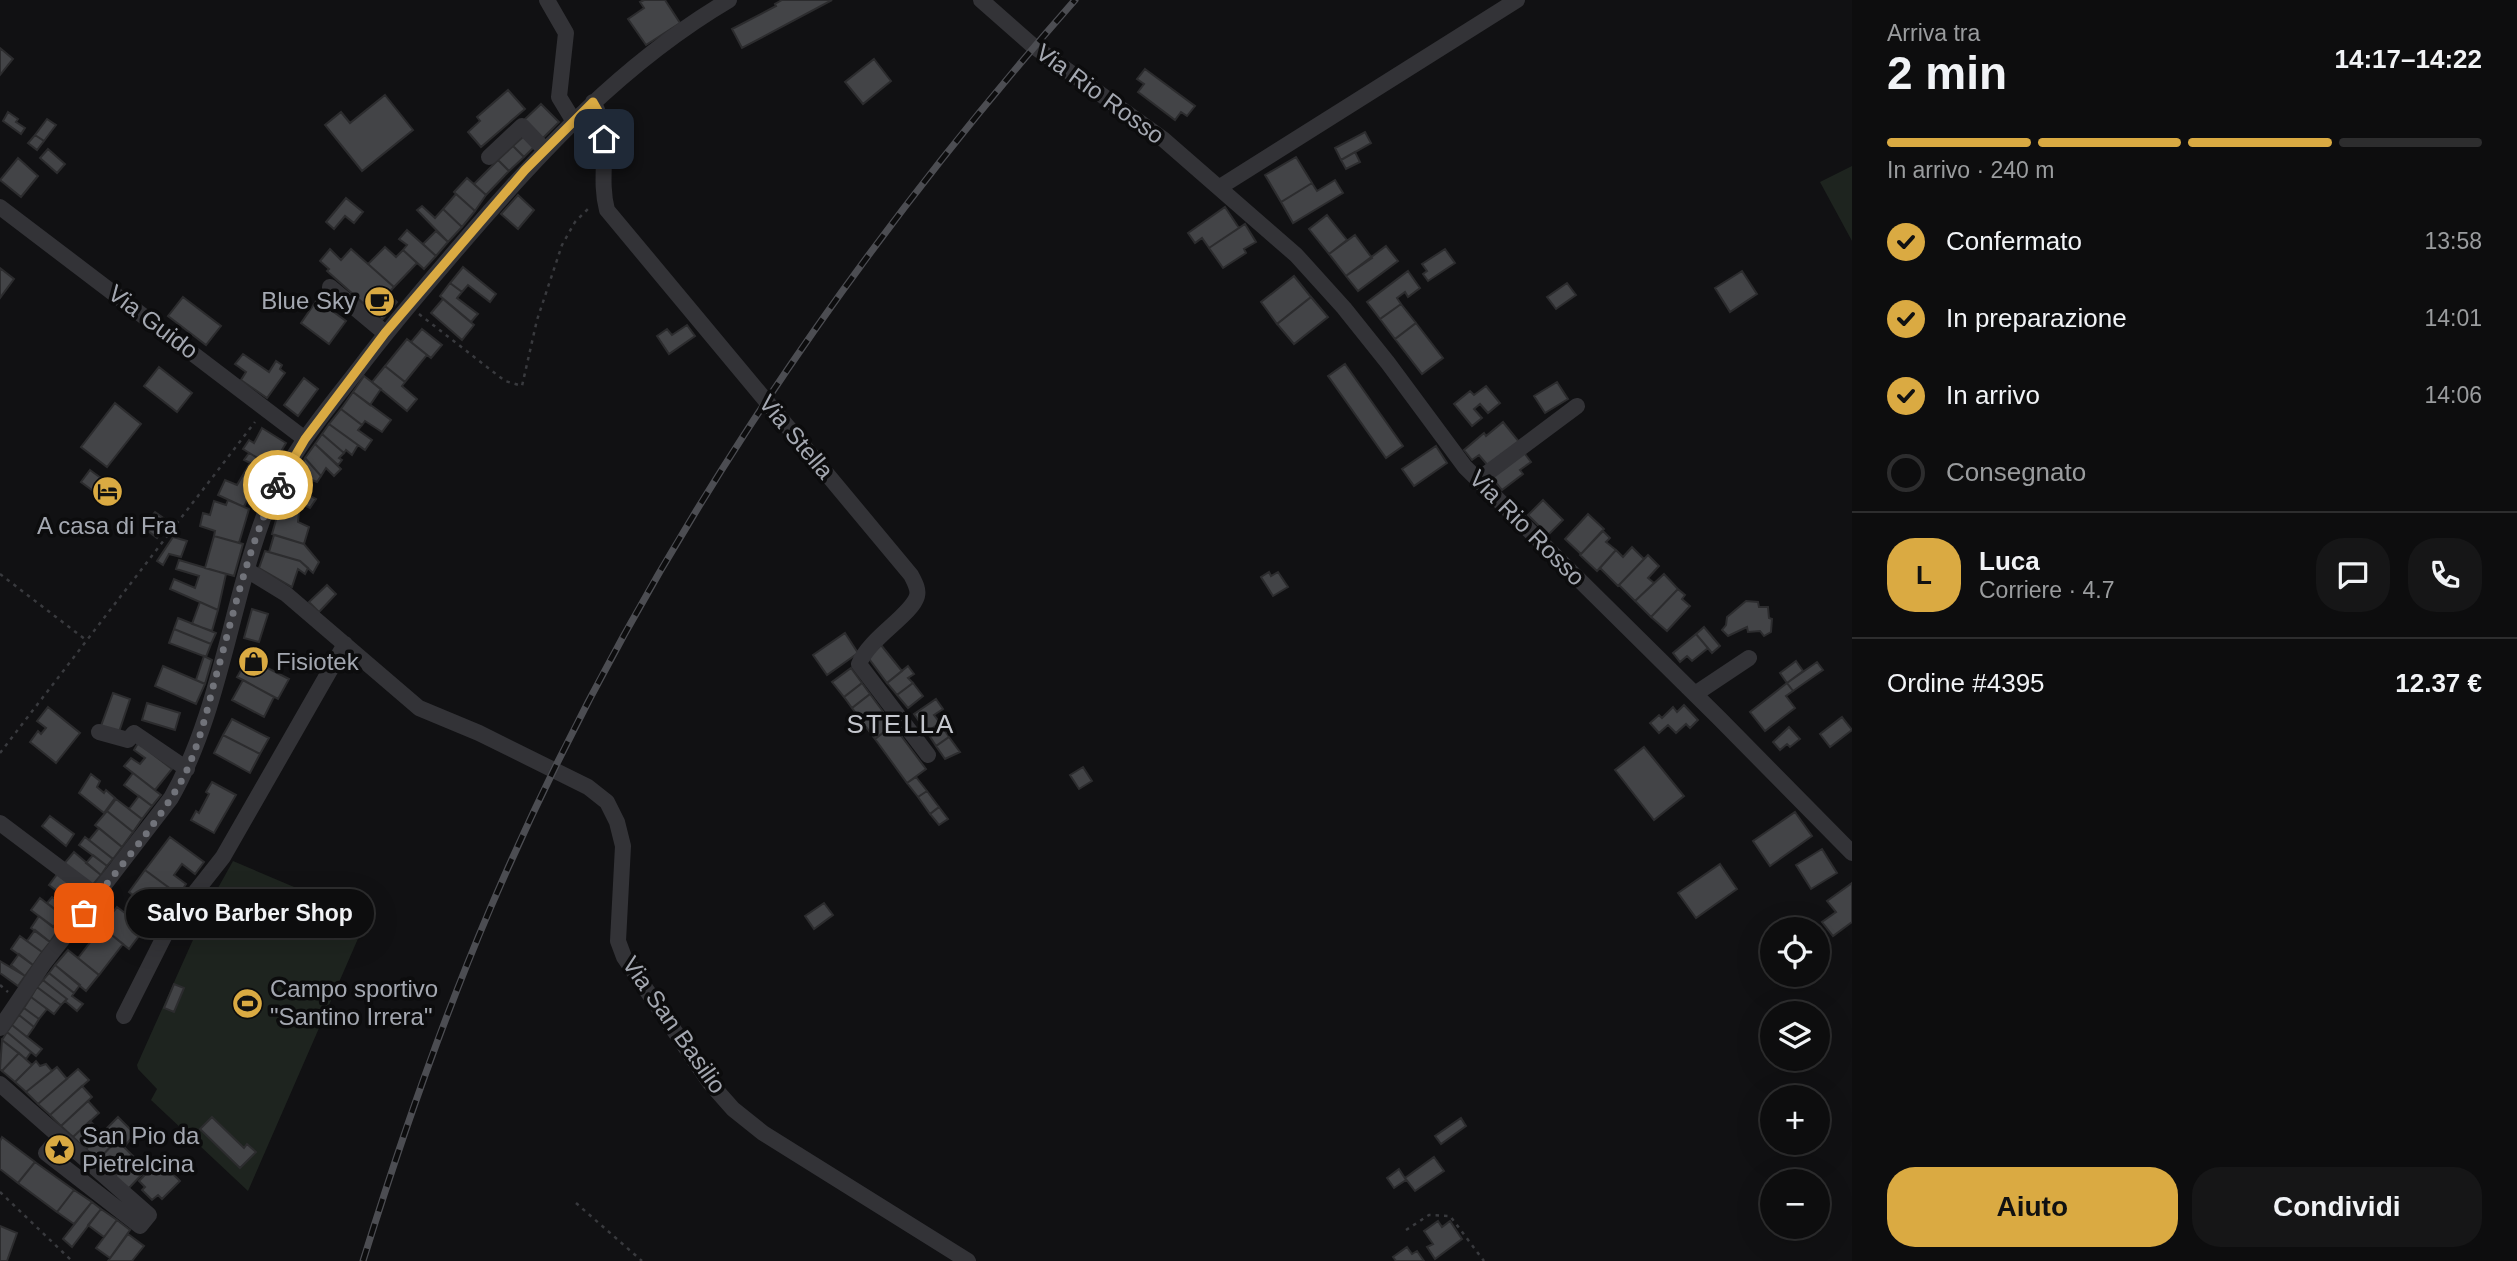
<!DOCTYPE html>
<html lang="it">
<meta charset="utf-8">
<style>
:root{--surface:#0d0d0e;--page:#161617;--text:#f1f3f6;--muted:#9a9c9e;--line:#2d2d2e;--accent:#daaa42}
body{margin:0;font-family:Helvetica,sans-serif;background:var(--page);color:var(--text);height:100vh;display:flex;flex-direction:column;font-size:26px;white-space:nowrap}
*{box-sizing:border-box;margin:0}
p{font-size:23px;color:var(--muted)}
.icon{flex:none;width:38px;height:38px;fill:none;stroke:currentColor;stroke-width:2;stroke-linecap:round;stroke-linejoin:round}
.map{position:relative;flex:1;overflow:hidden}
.sheet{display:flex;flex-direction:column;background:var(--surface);width:665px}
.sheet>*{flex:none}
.tools{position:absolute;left:1760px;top:917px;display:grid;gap:14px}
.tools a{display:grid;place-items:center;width:70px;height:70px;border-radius:50%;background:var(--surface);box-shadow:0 7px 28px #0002,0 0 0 2px var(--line);font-size:35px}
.pin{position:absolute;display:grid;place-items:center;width:60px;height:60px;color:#fff;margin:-30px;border-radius:14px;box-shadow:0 4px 10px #0006}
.courier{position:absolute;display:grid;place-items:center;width:70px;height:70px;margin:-35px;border:5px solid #daaa42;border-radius:50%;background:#fff;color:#222;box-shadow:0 2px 9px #0007}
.bubble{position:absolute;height:49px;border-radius:24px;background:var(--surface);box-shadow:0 7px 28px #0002,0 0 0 2px var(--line);font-size:23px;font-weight:700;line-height:49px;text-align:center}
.headline em{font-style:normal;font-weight:700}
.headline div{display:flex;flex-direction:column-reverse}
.headline{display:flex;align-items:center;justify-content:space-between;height:119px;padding:0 35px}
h1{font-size:46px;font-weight:700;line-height:52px}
.bar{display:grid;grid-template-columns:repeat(4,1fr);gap:10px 7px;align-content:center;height:84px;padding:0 35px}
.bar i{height:9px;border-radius:5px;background:var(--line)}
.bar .on{background:var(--accent)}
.bar p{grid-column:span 4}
.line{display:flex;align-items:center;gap:18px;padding:0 35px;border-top:2px solid var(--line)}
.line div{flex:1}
.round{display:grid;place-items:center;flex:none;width:74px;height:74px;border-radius:28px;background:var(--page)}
ol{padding:0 35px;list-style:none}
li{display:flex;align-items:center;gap:21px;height:77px}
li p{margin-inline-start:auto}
li .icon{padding:7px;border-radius:50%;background:var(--accent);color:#111;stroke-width:4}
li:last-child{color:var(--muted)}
li i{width:38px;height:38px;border:4px solid var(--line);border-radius:50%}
.action{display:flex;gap:14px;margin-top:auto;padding:14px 35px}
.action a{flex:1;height:80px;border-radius:28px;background:var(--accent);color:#111;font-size:28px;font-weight:700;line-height:80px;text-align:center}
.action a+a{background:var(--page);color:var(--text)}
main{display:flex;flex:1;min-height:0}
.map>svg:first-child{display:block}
.green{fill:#1e241f}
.building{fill:#434447;stroke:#2c2c2e;stroke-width:2}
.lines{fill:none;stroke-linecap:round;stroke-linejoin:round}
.path{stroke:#393a3e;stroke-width:2.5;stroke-dasharray:3.5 5;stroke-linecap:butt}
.minor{stroke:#333337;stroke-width:16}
.rail-casing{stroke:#4c4d52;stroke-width:7}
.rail{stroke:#0c0c0d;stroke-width:4.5;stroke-dasharray:13;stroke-linecap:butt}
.done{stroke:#71737a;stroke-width:7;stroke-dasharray:0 12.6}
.route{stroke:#daaa42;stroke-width:9}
.labels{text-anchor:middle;stroke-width:7;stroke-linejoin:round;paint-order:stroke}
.street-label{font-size:24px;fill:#a4a8b1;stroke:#0c0c0d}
.poi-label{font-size:24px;fill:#a4a8b1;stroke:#0c0c0d;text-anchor:start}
.neighbourhood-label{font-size:26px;letter-spacing:2px;fill:#c5c7ce;stroke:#0c0c0d}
</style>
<main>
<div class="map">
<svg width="1852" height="1261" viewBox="0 0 1852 1261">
<rect width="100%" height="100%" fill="#111113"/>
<path class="green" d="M1852,166V241L1820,182Z
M233,861L367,918L248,1191L151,1100L157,1089L138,1069L137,1065L209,904Z"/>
<path class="building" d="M644,0H665L680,23L646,45L628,19L644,8L640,2Z
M782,0H832L742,48L732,29L776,6L775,4Z
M0,48L13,59L0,75Z
M874,59L891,81L863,104L845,82Z
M1145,69L1195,106L1187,116L1181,112L1175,120L1138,92L1144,84L1137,79Z
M508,90L525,109L481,147L468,132L480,121L477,117Z
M385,95L413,130L362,171L325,125L341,112L350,123Z
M541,104L559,122L542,139L523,121Z
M8,112L18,119L16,122L25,128L21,134L3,121Z
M47,119L56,125L44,141L35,135Z
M1365,132L1371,143L1341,160L1335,148Z
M35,135L44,141L37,150L28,143Z
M524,136L534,147L524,157L513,146Z
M513,146L524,157L509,171L498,160Z
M48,149L65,164L57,173L40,158Z
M1355,152L1360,162L1346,169L1341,160Z
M1296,157L1312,183L1281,202L1265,175Z
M18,158L38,176L21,197L0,180Z
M498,160L509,171L486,195L474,184Z
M467,178L486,195L475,211L454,192Z
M1335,180L1343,193L1293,223L1281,202L1312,183L1317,191Z
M456,194L475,211L462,227L443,209Z
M518,195L534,210L518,229L501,214Z
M346,198L363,212L354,223L345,216L334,229L326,222Z
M422,206L435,218L443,209L462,227L448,242L417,210Z
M1225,207L1239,228L1209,248L1202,238L1195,243L1188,233Z
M1327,215L1347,240L1329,254L1309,229Z
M1245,224L1256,242L1244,249L1246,253L1223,268L1209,248Z
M407,230L436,256L424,269L403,250L407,245L399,239Z
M436,231L448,242L436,256L423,244Z
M1355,235L1372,258L1346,276L1329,254Z
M1386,246L1398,261L1358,291L1346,276Z
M385,247L396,257L403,250L417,263L394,287L368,264Z
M330,249L341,260L351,249L394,287L372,311L327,271L329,269L320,261Z
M1445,249L1455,263L1428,281L1423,274L1427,271L1422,264Z
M463,267L496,294L490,302L468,285L462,292L450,283Z
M0,268L14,279L0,298Z
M1408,271L1420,288L1408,297L1405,292L1397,298L1401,304L1380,319L1367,302Z
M1742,271L1757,294L1730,312L1715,288Z
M1294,276L1311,297L1277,324L1261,302Z
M450,283L462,292L457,298L478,314L471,322L440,296Z
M1567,283L1576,295L1556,309L1547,297Z
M388,294L397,302L382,320L372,311Z
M183,297L221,326L206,345L168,316Z
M1311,297L1328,317L1294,344L1277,324Z
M443,299L474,325L462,340L431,313Z
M317,300L346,321L329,344L301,323Z
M1401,304L1416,323L1395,339L1380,319Z
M1416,323L1443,358L1422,374L1395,339Z
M687,325L695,336L669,354L657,336L667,329L672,335Z
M422,329L442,345L431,358L411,342Z
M407,339L427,355L405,382L385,366Z
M243,354L269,372L276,361L282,365L280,369L285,373L267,398L241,380L246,372L235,364Z
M1345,364L1403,446L1386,458L1328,376Z
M385,366L405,382L402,386L417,399L407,411L372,382Z
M159,367L192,393L177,412L144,386Z
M364,376L381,389L370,405L353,392Z
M304,378L318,389L298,416L284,405Z
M1557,382L1568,399L1545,413L1534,396Z
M1486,386L1500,403L1488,413L1480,404L1474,409L1482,418L1472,426L1454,404L1470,391L1474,395Z
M353,392L391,420L382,432L365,421L362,425L341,409Z
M115,403L141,424L107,467L81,447Z
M341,409L362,425L358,430L372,440L365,450L329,424Z
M1503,422L1520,443L1490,468L1479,455L1472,460L1464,450L1484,433L1486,436Z
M329,424L358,445L352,455L346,450L344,453L322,434Z
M262,428L286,443L272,467L243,449L249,440L254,443Z
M322,434L344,453L339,458L342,460L338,465L315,444Z
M315,444L341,469L334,476L326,468L321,476L305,458Z
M1436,446L1447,463L1414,486L1402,469Z
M1522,450L1531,462L1520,470L1523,474L1502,490L1490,475Z
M249,453L265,462L260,470L257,468L246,486L252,489L244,507L218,495L225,480L237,485L250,463L244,460Z
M305,458L321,476L317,482L312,480L306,493L291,485Z
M90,470L117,490L108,502L81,482Z
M291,485L316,499L310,508L302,504L299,512L280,506Z
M228,500L249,509L239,543L214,536L215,531L200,526L203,513L210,515L214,501L226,505Z
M1543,500L1563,520L1548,535L1528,515Z
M280,506L299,512L298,522L309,527L304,544L272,534Z
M155,512L169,522L157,538L143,527Z
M1588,514L1604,529L1581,554L1565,539Z
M1603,531L1610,538L1606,542L1616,550L1597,571L1580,555Z
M274,535L304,544L319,562L313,573L300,561L269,552Z
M214,536L243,544L234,576L205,568Z
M173,537L187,541L181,557L169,554L163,565L157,561Z
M1632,547L1644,559L1618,586L1600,568L1616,550L1623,557Z
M265,551L300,561L308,568L305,574L298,569L292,587L259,568Z
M1648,555L1659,566L1648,578L1654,583L1635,601L1619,585Z
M179,560L226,574L218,610L170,589L174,579L195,588L199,576L176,569Z
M1269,572L1271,576L1278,572L1288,587L1273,596L1261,577Z
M1664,574L1678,589L1651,617L1635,601Z
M327,585L336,594L319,612L309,602Z
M1678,589L1685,595L1682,599L1690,606L1667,631L1651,617Z
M1746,601L1758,602L1759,607H1768L1769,618L1772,619L1771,632L1764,636L1760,631L1748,632L1747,627L1728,636L1722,630L1726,625L1727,617Z
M200,602L218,610L212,631L192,624Z
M252,609L268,614L259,642L244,638Z
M178,618L216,633L211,644L174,629Z
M1704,627L1720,646L1712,653L1696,634Z
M174,629L211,644L206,657L169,643Z
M845,633L858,653L827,675L813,655Z
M1696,634L1708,648L1692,661L1687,656L1680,662L1673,653Z
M881,645L902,671L887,683L867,656Z
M204,656L212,660L205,684L196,680Z
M248,658L289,679L278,699L237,677Z
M1796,661L1803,671L1787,683L1780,673Z
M1817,662L1823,670L1793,691L1787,683Z
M163,666L205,684L196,704L155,686Z
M908,666L914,674L908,678L913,683L897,695L887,683Z
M851,668L862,683L844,697L832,682Z
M243,680L274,697L264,717L232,700Z
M862,683L870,694L852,708L844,697Z
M913,683L923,696L908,708L897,695Z
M1787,683L1793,691L1786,696L1795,708L1765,731L1750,712Z
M113,693L130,699L119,732L101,726Z
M870,694L893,725L875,739L852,708Z
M936,699L943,709L934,715L940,723L927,732L914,714Z
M147,703L180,713L175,730L142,720Z
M1684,705L1698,720L1690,728L1686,724L1676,733L1668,725L1659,733L1650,723L1659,715L1662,718L1673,707L1677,712Z
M48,707L80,733L56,763L30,742L38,731L41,734L46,728L37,721Z
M1842,717L1852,730L1830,747L1820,734Z
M232,719L269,738L260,754L223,735Z
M940,723L949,737L936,746L927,732Z
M893,725L926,769L907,783L875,739Z
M1789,727L1800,739L1790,747L1787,744L1780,750L1773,742Z
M223,735L260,754L250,773L214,753Z
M949,737L960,752L945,759L936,746Z
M138,743L172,769L155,790L124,766L131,758L140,764L145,758L134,750Z
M1644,747L1684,796L1654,820L1615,770Z
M1083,767L1092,781L1079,789L1070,775Z
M133,773L161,795L152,806L124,785Z
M91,774L100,781L97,787L104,793L106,790L115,798L104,813L79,793Z
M916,777L927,791L918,797L907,783Z
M212,782L236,795L214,833L191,820L196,811L199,813L209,794L206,792Z
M927,791L939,807L930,814L918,797Z
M139,796L152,806L142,819L129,809Z
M116,799L142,819L133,832L107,811Z
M939,807L948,819L939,825L930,814Z
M107,811L133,832L122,847L95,825Z
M1795,812L1812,836L1770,866L1753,841Z
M50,816L74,834L66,846L42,826Z
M99,828L122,847L113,859L89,840Z
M85,837L113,859L107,866L79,845Z
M170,837L204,862L195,874L182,864L174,875L186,884L179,895L145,870Z
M1822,849L1837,873L1811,889L1796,865Z
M74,852L101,875L91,887L63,865Z
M93,855L107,866L101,875L86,863Z
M1720,864L1737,889L1696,918L1678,893Z
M145,870L172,890L155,912L129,892Z
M58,873L86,895L77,906L49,885Z
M1852,883V922L1833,936L1822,922L1836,912L1827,901Z
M63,895L77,906L68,919L47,903L52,897L58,901Z
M40,898L62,915L53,927L31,910Z
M824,903L833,915L814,929L805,916Z
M117,907L145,928L129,949L102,927Z
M39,916L58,930L50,942L31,928Z
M102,927L123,944L99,975L78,958Z
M35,930L50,942L42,952L27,941Z
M20,936L42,952L33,965L11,949Z
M68,950L99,975L86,991L55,965Z
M19,954L33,965L25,976L11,965Z
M0,961L25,976L18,986L0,973Z
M55,965L80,985L74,993L49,973Z
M49,973L74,993L72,996L83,1004L77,1011L65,1001L67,999L43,980Z
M43,980L67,999L61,1005L37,987Z
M174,984L184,988L174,1012L164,1008Z
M37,987L61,1005L54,1014L31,997Z
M31,997L47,1009L39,1019L24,1008Z
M24,1008L39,1019L34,1027L19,1015Z
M19,1015L34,1027L27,1037L12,1025Z
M12,1025L42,1049L36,1056L7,1032Z
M7,1032L31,1052L26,1059L2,1040Z
M2,1040L19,1053L2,1071L0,1069Z
M19,1053L32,1065L15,1082L2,1071Z
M36,1061L40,1066L46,1064L52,1071L26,1092L15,1082Z
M57,1067L67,1079L38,1104L26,1092Z
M78,1069L89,1080L50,1115L38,1104Z
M82,1086L92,1097L61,1126L50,1115Z
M88,1101L99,1113L73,1137L61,1126Z
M118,1117L135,1134L124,1147L117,1140L98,1160L86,1149Z
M212,1117L244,1148L247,1144L256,1152L240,1168L200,1129Z
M1461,1118L1466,1126L1441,1144L1435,1136Z
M90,1121L102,1133L86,1149L73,1137Z
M2,1137L35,1162L18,1183L0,1169V1141Z
M117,1140L133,1156L115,1176L98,1160Z
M133,1156L147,1169L128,1189L115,1176Z
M1434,1157L1444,1171L1415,1191L1405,1178Z
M159,1160L180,1181L162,1199L158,1195L152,1200L142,1190L145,1187L139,1181Z
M35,1162L74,1190L57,1212L18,1183Z
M1399,1169L1406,1180L1394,1188L1387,1178Z
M74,1190L92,1202L74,1224L57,1212Z
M92,1202L101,1209L72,1247L63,1239Z
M101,1209L117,1220L104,1237L88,1225Z
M117,1220L130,1230L110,1258L96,1248Z
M1438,1221L1442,1227L1450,1221L1462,1239L1435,1259L1427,1247L1433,1244L1424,1231Z
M0,1226L17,1233L7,1261H0Z
M128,1234L144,1246L132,1261H108Z
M1407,1247L1412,1254L1417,1251L1424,1261H1396L1393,1257Z"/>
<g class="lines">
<path class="path" d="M419,314L505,381L522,386L537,320L562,245L575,222L591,206
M0,574L86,640
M0,753L255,422
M0,985L8,992
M0,1192L72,1261
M576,1203L642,1261
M1406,1230L1429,1215L1450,1216L1484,1261"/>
<path class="minor" d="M547,0L566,33L559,97L573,120
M981,0L1032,45L1163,139L1296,255L1344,308L1388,363L1465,467L1719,718L1852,853
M593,102C614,139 597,172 607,210L911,575C914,581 919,589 917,596C912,615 869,638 859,664L928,755
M489,157L522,126L544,149
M1220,187L1517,0
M0,207L305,439
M330,287L385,333
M1478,480L1577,406
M247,570L286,594L419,708L479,733L588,787L607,802L617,822L623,846L618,941L624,957L710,1083L733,1109L763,1133L968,1261
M1695,694L1749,658
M99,732L128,740L134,733L187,769
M0,823L97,896
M124,1016L171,923L223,857L345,644
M0,1028L44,963L171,798C221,711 231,597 269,503C290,452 327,410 360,367C393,323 429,282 464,241C543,149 624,62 729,0
M0,1084L149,1215L140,1226L46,1153L59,1138"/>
<defs>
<path id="rail" d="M363,1261C400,1142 441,1024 490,909C632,577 836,271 1075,0"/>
</defs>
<use href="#rail" class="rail-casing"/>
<use href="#rail" class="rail"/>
</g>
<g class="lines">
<path class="done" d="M84,913C116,871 164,817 187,770C199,743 207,712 214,683C233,618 247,547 278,485"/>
<path class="route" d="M278,485L305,439L385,333L525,170L593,102L602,118L604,139"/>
</g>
<defs>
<symbol id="cafe-disc" viewBox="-11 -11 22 22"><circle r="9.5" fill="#daaa42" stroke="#0c0c0d"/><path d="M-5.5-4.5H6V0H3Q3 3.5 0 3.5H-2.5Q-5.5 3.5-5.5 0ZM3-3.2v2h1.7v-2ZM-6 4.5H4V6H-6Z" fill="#111"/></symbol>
<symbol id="hotel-disc" viewBox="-11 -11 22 22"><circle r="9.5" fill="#daaa42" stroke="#0c0c0d"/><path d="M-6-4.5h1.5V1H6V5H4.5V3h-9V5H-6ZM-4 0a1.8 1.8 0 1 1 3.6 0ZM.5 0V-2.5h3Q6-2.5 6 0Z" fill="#111"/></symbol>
<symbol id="shop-disc" viewBox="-11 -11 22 22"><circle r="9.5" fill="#daaa42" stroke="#0c0c0d"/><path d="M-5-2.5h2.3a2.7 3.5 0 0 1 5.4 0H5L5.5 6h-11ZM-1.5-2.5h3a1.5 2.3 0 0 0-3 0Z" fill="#111"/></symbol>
<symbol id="stadium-disc" viewBox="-11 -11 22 22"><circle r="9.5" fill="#daaa42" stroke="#0c0c0d"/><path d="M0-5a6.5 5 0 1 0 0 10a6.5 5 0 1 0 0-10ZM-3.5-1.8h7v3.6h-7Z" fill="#111"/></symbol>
<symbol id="sight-disc" viewBox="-11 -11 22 22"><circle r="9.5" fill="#daaa42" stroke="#0c0c0d"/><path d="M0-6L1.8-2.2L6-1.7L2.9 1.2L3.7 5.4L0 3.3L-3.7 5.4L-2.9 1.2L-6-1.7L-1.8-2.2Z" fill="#111"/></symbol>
</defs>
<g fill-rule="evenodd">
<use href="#cafe-disc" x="362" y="284" width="35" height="35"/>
<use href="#hotel-disc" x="90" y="474" width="35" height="35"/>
<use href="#shop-disc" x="236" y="644" width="35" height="35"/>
<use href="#stadium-disc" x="230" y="986" width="35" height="35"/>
<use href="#sight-disc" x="42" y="1132" width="35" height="35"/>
</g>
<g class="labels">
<g class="street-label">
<text transform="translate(1100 94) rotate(36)" y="8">Via Rio Rosso</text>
<text transform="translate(153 322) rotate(37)" y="8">Via Guido</text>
<text transform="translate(796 437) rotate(50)" y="8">Via Stella</text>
<text transform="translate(1527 528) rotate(45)" y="8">Via Rio Rosso</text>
<text transform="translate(674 1025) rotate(55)" y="8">Via San Basilio</text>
</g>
<g class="poi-label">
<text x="356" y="309" text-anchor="end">Blue Sky</text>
<text x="107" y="534" text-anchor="middle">A casa di Fra</text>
<text x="276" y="670">Fisiotek</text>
<text x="270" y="997">Campo sportivo<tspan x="270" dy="28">"Santino Irrera"</tspan></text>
<text x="82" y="1144">San Pio da<tspan x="82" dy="28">Pietrelcina</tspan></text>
</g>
<g class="neighbourhood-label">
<text x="901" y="733">STELLA</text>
</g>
</g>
</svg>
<div class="tools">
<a><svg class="icon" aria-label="locate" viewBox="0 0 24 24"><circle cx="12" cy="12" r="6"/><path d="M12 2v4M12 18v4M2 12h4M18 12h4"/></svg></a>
<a><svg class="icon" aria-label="layers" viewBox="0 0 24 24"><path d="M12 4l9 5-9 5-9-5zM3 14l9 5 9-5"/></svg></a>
<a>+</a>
<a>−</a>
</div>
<div class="pin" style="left:84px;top:913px;background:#ea580c"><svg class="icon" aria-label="bag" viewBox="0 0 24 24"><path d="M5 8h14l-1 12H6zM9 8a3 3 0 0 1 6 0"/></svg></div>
<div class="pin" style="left:604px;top:139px;background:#1f2937"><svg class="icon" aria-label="home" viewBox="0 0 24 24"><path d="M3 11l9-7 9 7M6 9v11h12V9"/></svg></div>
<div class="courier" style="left:278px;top:485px"><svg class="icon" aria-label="bike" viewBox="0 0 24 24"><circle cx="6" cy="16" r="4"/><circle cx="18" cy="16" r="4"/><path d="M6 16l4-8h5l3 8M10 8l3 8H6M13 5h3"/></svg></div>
<div class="bubble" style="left:126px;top:889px;width:248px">Salvo Barber Shop</div>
</div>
<section class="sheet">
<div class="headline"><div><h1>2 min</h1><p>Arriva tra</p></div><em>14:17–14:22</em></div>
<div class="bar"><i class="on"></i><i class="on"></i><i class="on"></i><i></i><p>In arrivo · 240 m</p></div>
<ol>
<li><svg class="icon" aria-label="check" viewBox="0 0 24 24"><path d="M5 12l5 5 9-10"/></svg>Confermato<p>13:58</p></li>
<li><svg class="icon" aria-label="check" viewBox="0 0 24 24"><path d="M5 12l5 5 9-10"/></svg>In preparazione<p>14:01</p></li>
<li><svg class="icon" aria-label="check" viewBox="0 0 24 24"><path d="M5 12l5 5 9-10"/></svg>In arrivo<p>14:06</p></li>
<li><i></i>Consegnato</li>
</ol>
<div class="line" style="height:126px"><b class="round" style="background:var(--accent);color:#111">L</b><div><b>Luca</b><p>Corriere · 4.7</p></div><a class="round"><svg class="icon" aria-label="chat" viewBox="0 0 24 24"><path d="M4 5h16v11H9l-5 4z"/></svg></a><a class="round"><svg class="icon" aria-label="phone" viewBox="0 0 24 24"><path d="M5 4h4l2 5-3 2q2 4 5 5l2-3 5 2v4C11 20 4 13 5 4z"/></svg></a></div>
<div class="line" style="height:91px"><div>Ordine #4395</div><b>12.37 €</b></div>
<div class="action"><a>Aiuto</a><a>Condividi</a></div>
</section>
</main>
